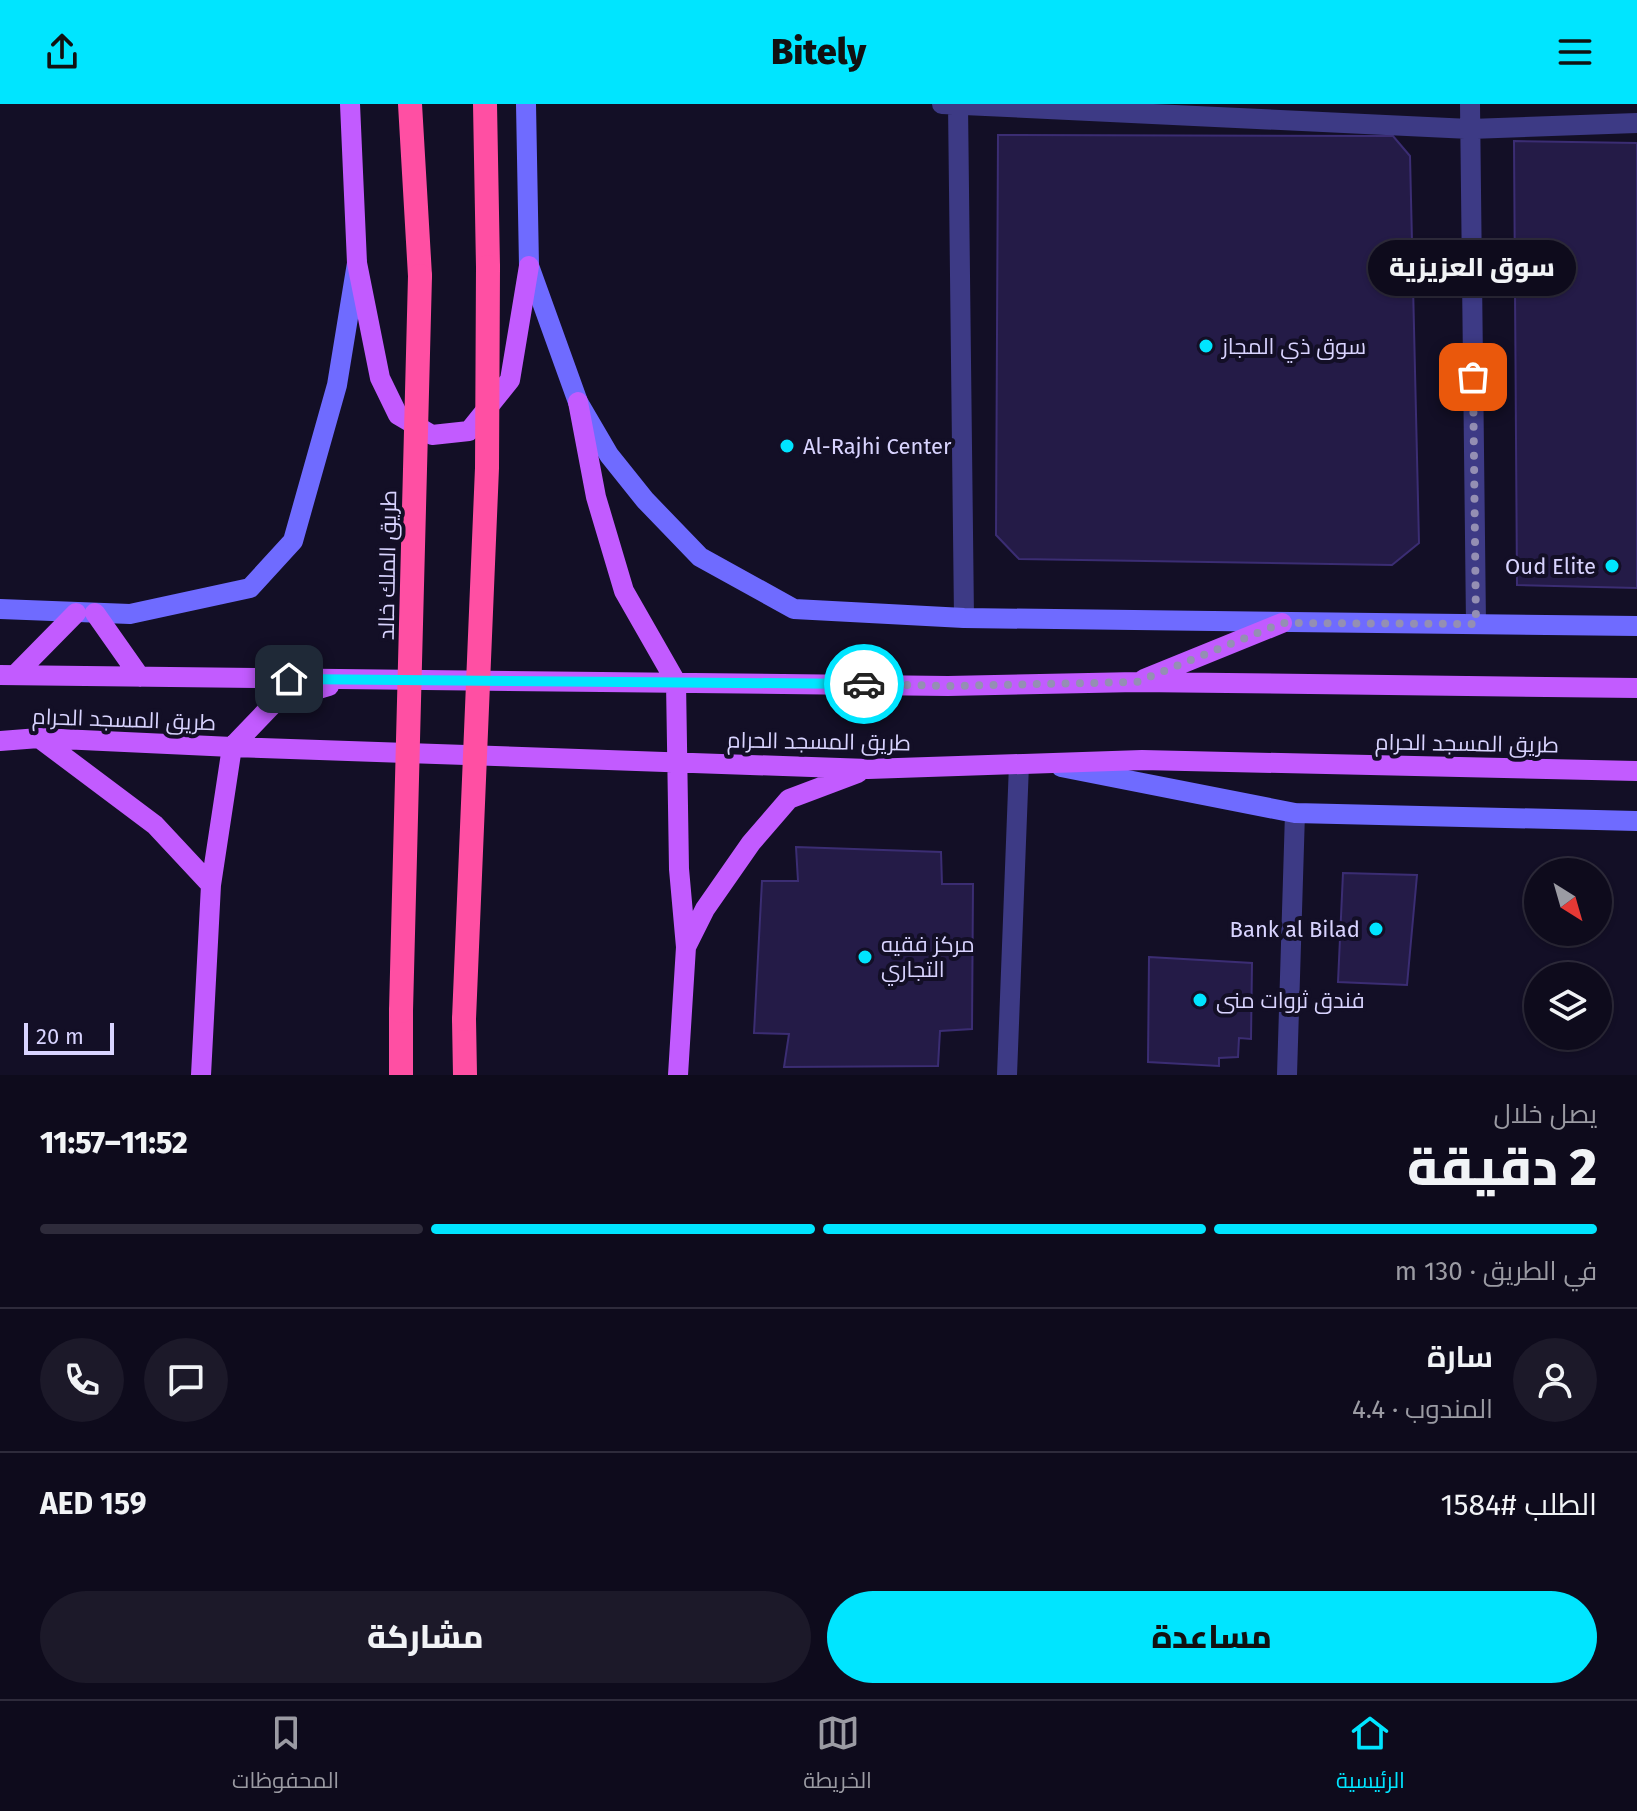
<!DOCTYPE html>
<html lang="ar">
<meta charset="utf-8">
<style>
:root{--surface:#0e0b1c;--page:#1c1929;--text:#f1f3f6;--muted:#9b9ba3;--line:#2e2b3b;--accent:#00e5ff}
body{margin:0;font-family:"Fira Sans",Cairo,sans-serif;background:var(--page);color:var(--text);direction:rtl;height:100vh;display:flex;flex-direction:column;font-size:30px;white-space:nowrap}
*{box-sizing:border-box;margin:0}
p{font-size:26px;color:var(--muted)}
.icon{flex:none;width:44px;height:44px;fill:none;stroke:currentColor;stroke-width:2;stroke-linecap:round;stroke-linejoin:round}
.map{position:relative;height:971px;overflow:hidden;direction:ltr}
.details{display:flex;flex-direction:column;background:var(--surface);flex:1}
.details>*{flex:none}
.needle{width:52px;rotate:143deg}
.buttons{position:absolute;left:1524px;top:754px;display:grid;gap:16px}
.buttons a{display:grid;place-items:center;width:88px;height:88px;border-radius:50%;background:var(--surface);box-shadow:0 2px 6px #0004,0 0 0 2px var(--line);font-size:40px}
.scale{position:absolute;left:24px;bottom:20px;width:90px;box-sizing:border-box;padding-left:8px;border:4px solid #d9d4ff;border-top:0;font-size:22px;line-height:28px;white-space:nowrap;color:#d9d4ff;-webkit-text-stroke:6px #130f26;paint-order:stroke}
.pin{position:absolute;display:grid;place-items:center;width:68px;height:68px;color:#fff;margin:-34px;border-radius:16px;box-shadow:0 4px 12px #0006}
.courier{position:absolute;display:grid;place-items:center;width:80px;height:80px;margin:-40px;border:6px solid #00e5ff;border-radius:50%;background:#fff;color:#222;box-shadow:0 2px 10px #0007}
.bubble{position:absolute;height:56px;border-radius:28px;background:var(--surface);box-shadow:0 2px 6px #0004,0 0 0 2px var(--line);font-size:26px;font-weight:800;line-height:56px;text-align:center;direction:rtl}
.summary em{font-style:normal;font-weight:800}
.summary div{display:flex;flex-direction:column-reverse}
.summary{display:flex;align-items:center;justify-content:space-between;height:136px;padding:0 40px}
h1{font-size:52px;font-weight:800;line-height:60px}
.bar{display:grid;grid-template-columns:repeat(4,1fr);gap:12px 8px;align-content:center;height:96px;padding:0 40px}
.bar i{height:10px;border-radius:6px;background:var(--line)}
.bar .active{background:var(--accent)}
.bar p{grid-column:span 4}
.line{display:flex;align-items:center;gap:20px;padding:0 40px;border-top:2px solid var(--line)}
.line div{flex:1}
.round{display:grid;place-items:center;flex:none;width:84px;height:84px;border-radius:42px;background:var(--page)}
.cta{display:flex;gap:16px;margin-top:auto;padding:16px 40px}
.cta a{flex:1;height:92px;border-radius:48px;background:var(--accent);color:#111;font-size:32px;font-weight:800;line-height:92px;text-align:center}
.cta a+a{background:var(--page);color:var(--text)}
header{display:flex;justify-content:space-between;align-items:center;height:104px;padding:0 40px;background:var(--accent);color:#111;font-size:36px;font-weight:800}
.menu{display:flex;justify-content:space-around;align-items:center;height:112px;border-top:2px solid var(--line);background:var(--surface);font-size:22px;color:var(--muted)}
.menu a{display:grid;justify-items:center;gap:4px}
.menu .active{color:var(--accent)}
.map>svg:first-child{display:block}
.building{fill:#241b47;stroke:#3b2d73;stroke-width:2}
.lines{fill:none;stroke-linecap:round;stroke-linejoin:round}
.street{stroke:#3d3a85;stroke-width:20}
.secondary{stroke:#6f6bff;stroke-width:20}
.primary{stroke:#c25bff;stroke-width:20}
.highway{stroke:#ff4fa3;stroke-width:24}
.highway-bridge{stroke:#ff4fa3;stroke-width:24}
.done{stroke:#948fb3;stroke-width:8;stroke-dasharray:0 14.4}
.route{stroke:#00e5ff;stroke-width:10}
.poi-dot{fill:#00e5ff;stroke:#130f26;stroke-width:3}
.labels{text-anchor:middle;stroke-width:8;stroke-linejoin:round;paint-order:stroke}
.poi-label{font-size:22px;fill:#d9d4ff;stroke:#130f26;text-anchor:start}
.street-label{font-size:22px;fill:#d9d4ff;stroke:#130f26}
</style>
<header><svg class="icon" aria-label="menu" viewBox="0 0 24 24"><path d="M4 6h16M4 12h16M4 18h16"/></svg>Bitely<svg class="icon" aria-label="share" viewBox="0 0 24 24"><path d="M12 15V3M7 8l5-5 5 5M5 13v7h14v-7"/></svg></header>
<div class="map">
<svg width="1637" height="971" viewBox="0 0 1637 971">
<rect width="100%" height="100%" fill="#130f26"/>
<path class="building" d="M998,31L1393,32L1410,52L1419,439L1392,461L1019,455L996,431Z
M1514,37L1637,39V484L1517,481Z
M796,743L941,748L942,780H973L972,925L940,927L938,962L784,963L789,930L754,929L762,777H798Z
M1343,769L1417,771L1407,881L1338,878Z
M1149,853L1252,859L1251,935L1239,934L1238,953L1219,954V962L1148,958Z"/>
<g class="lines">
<path class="street" d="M942,0L1470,25L1637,19
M958,0L964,514
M1470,0L1476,520
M1007,971L1019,660
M1287,971L1295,709"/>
<path class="secondary" d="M526,0L529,162L578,298L609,351L645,396L700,453L794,505L964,514L1637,522
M0,505L130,510L250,484L293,437L337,281L357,159
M1061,663L1295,709L1637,717"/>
<path class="primary" d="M350,0L357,159L380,274L398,311L432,331L469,327L510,276L529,162
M578,298L596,393L624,487L676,578L679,765L686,843L678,971
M95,509L140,573
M0,571L948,582L1137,578L1637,584
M15,571L76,509
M1144,575L1282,519
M39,634L155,721L211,781
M0,637L39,634L232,643L868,665L1142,656L1637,667
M686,843L705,805L751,739L789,695L858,669
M201,971L211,781L232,643L275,598L329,582"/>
<path class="highway" d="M410,0L420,172
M485,0L488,163
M401,907V971
M464,915L465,971"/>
<path class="highway-bridge" d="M401,907L420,172
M464,915L487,364L488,163"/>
</g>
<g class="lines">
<path class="done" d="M864,580L948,582L1137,578L1282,519L1476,520L1473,273"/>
<path class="route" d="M289,575L864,580"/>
</g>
<g class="poi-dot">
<circle cx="1206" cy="242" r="8"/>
<circle cx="787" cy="342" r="8"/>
<circle cx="1612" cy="462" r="8"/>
<circle cx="1376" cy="825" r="8"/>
<circle cx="865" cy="853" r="8"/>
<circle cx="1200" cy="896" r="8"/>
</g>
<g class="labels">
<g class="poi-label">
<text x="1222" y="250">سوق ذي المجاز</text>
<text x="803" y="350">Al-Rajhi Center</text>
<text x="1596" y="470" text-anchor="end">Oud Elite</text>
<text x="1360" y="833" text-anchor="end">Bank al Bilad</text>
<text x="881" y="848">مركز فقيه<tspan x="881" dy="25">التجاري</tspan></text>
<text x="1216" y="904">فندق ثروات منى</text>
</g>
<g class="street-label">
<text transform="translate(387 461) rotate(-89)" y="8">طريق الملك خالد</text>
<text transform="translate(124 615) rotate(2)" y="8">طريق المسجد الحرام</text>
<text transform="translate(819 637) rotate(1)" y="8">طريق المسجد الحرام</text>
<text transform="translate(1467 639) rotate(1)" y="8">طريق المسجد الحرام</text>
</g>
</g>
</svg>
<div class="buttons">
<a><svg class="needle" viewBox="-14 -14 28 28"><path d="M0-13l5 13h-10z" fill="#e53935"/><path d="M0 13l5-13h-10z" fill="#9b9ba3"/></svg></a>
<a><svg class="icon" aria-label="layers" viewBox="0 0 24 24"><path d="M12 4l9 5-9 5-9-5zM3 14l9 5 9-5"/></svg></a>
</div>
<div class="scale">20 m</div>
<div class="pin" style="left:1473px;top:273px;background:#ea580c"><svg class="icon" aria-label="bag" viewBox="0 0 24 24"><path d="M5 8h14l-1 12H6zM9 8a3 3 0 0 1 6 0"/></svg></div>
<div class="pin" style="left:289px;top:575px;background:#1f2937"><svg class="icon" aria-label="home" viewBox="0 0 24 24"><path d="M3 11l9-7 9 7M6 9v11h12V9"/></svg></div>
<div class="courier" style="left:864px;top:580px"><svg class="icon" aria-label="car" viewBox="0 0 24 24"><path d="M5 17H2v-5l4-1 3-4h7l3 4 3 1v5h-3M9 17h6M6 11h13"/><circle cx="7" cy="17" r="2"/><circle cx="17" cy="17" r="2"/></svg></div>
<div class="bubble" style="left:1368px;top:136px;width:208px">سوق العزيزية</div>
</div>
<section class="details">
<div class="summary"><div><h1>2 دقيقة</h1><p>يصل خلال</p></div><em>11:52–11:57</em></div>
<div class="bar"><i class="active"></i><i class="active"></i><i class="active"></i><i></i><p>في الطريق · 130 m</p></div>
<div class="line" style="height:144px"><a class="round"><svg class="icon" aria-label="person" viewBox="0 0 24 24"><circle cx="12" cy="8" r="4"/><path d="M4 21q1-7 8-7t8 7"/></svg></a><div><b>سارة</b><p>المندوب · 4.4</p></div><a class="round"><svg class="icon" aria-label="chat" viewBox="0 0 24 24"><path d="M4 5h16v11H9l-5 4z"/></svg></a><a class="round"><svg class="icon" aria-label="phone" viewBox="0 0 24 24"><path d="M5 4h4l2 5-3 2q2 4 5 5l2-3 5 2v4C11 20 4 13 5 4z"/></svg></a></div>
<div class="line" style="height:104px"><div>الطلب #1584</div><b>AED 159</b></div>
<div class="cta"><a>مساعدة</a><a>مشاركة</a></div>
</section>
<nav class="menu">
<a class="active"><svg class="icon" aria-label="home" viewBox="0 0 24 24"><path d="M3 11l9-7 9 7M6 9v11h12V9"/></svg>الرئيسية</a>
<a><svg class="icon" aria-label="map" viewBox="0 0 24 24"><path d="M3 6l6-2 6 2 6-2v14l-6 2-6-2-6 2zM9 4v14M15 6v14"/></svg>الخريطة</a>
<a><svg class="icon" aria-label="saved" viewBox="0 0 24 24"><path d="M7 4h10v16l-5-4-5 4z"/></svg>المحفوظات</a>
</nav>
